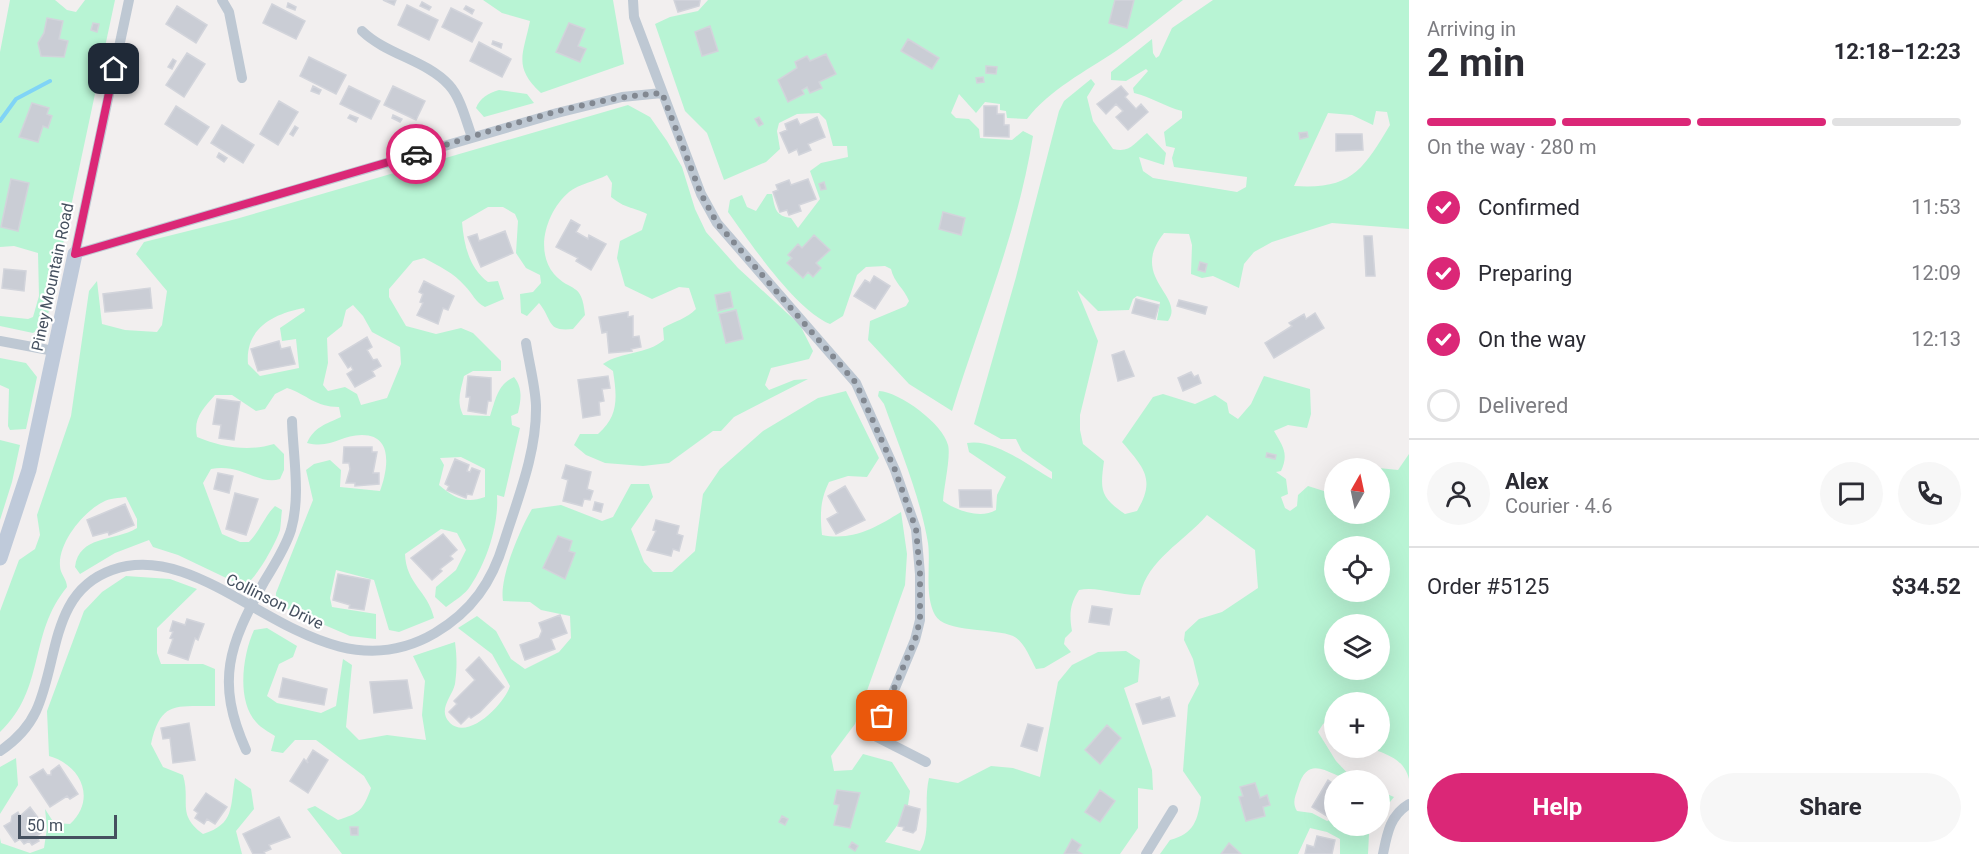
<!DOCTYPE html>
<meta charset="utf-8">
<style>
:root{--surface:#fff;--page:#f7f7f7;--text:#2b2b33;--muted:#7c7c81;--line:#e1e1e2;--accent:#db2777}
body{margin:0;font-family:Roboto,sans-serif;background:var(--page);color:var(--text);height:100vh;display:flex;flex-direction:column;font-size:22px;white-space:nowrap}
*{box-sizing:border-box;margin:0}
p{font-size:20px;color:var(--muted)}
.icon{flex:none;width:33px;height:33px;fill:none;stroke:currentColor;stroke-width:2;stroke-linecap:round;stroke-linejoin:round}
.map{position:relative;flex:1;overflow:hidden}
.drawer{display:flex;flex-direction:column;background:var(--surface);width:570px}
.drawer>*{flex:none}
.needle{width:39px;rotate:9deg}
.tools{position:absolute;left:1324px;top:458px;display:grid;gap:12px}
.tools a{display:grid;place-items:center;width:66px;height:66px;border-radius:50%;background:var(--surface);box-shadow:0 6px 24px #0002;font-size:30px}
.scale{position:absolute;left:18px;bottom:15px;width:99px;box-sizing:border-box;padding-left:6px;border:3px solid #45505f;border-top:0;font-size:16px;line-height:21px;white-space:nowrap;color:#45505f;-webkit-text-stroke:4px #fff;paint-order:stroke}
.pin{position:absolute;display:grid;place-items:center;width:51px;height:51px;color:#fff;margin:-26px;border-radius:12px;box-shadow:0 3px 9px #0006}
.courier{position:absolute;display:grid;place-items:center;width:60px;height:60px;margin:-30px;border:4px solid #db2777;border-radius:50%;background:#fff;color:#222;box-shadow:0 2px 8px #0007}
.head em{font-style:normal;font-weight:700}
.head div{display:flex;flex-direction:column-reverse}
.head{display:flex;align-items:center;justify-content:space-between;height:102px;padding:0 18px}
h1{font-size:39px;font-weight:700;line-height:45px}
.bar{display:grid;grid-template-columns:repeat(4,1fr);gap:9px 6px;align-content:center;height:72px;padding:0 18px}
.bar i{height:8px;border-radius:4px;background:var(--line)}
.bar .selected{background:var(--accent)}
.bar p{grid-column:span 4}
.line{display:flex;align-items:center;gap:15px;padding:0 18px;border-top:2px solid var(--line)}
.line div{flex:1}
.round{display:grid;place-items:center;flex:none;width:63px;height:63px;border-radius:32px;background:var(--page)}
ol{padding:0 18px;list-style:none}
li{display:flex;align-items:center;gap:18px;height:66px}
li p{margin-inline-start:auto}
li .icon{padding:6px;border-radius:50%;background:var(--accent);color:#fff;stroke-width:4}
li:last-child{color:var(--muted)}
li i{width:33px;height:33px;border:3px solid var(--line);border-radius:50%}
.primary-button{display:flex;gap:12px;margin-top:auto;padding:12px 18px}
.primary-button a{flex:1;height:69px;border-radius:36px;background:var(--accent);color:#fff;font-size:24px;font-weight:700;line-height:69px;text-align:center}
.primary-button a+a{background:var(--page);color:var(--text)}
main{display:flex;flex:1;min-height:0}
.map>svg:first-child{display:block}
.green{fill:#b8f4d4;fill-rule:evenodd}
.lines{fill:none;stroke-linecap:round;stroke-linejoin:round}
.stream{stroke:#80d4f6;stroke-width:4}
.building{fill:#cacdd5;stroke:#d2d4db;stroke-width:1.5}
.street{stroke:#bec8d3;stroke-width:10}
.secondary{stroke:#bfcada;stroke-width:15}
.done{stroke:#828891;stroke-width:6;stroke-dasharray:0 10.8}
.route{stroke:#db2777;stroke-width:8}
.labels{text-anchor:middle;stroke-width:4.5;stroke-linejoin:round;paint-order:stroke}
.street-label{font-size:16px;fill:#45505f;stroke:#fff}
</style>
<main>
<div class="map">
<svg width="1409" height="854" viewBox="0 0 1409 854">
<rect width="100%" height="100%" fill="#f2efef"/>
<path class="green" d="M10,0H55L67,10L76,12L85,0H115L46,324L33,333L0,326V316L28,319L33,317L39,296L38,253L14,246L0,247V52Z
M483,0H613L624,64L541,93C513,67 523,55 530,21L502,13Z
M708,0H1183C1161,17 1139,35 1116,51C1086,71 1049,90 1027,119L1007,118L1006,111L1000,110V104L985,102L976,113L959,94L951,113L956,118L969,119L979,129L980,138L1012,140L1023,131L1033,136C1018,231 980,321 952,411L909,384L868,340L870,321L906,306L909,301C904,288 894,283 891,269L885,266L866,267L857,275L843,316L830,324C795,309 751,244 728,212L730,200L742,195L747,207L756,211L767,194H772C775,208 775,216 791,218L798,228L820,199L810,171L821,163L848,157L847,146H833L826,120L819,113L797,114L779,123L777,131L780,149L766,162L724,180L707,133L685,111L655,24L670,17L698,11Z
M1213,0H1409V229L1332,223L1272,242L1254,252L1244,264L1239,288L1213,276L1202,278L1191,274L1192,245L1189,234L1164,233C1128,278 1186,296 1168,321L1157,320L1160,302L1137,296L1133,299L1129,310L1098,311L1077,290L1098,341L1080,415V430L1083,444L1104,461C1100,490 1100,497 1125,514L1137,511C1156,479 1144,468 1122,442L1153,397L1163,394L1195,404L1215,395L1227,403L1229,413L1238,419L1251,404L1264,376L1310,389L1311,414L1307,428L1288,425L1274,431C1283,447 1289,453 1281,471L1276,472L1286,479L1288,494L1281,497L1285,508L1290,511L1297,506L1298,495L1308,486L1327,492L1335,501V513H1380L1379,468L1398,470L1409,454V779C1405,763 1394,757 1378,751L1381,727L1380,702H1335V715L1323,724L1318,732L1336,761L1354,780C1333,780 1309,749 1298,788C1295,797 1292,803 1297,811L1312,813L1327,821L1335,818V825H1362L1369,834L1368,854H1340V839L1327,832L1310,828L1298,854H1160L1170,840C1194,834 1198,820 1201,797L1183,771L1188,705L1199,684L1193,659L1184,640L1185,632L1199,619L1222,612L1258,588L1255,550L1207,515C1184,542 1148,559 1140,595C1119,596 1098,586 1079,590C1070,604 1069,614 1072,631L1065,638L1064,644L1071,652L1044,668L1036,669C1030,658 1024,641 1013,636C996,628 944,633 935,615C924,595 931,565 928,543C920,496 900,449 884,404L878,396L879,391C900,392 943,424 948,445C951,456 944,486 943,501C957,511 981,519 996,510L997,495L1006,477L969,452L967,443C994,438 1029,466 1052,479V472L1022,451L1016,439H1001L974,424L1016,277L1059,111L1064,101L1091,79L1095,84L1087,97L1093,121L1113,149C1131,153 1134,143 1147,133L1166,153L1164,165L1139,157L1143,171L1153,178L1237,192L1246,187L1247,177L1174,167L1172,158L1175,148L1166,146L1164,132L1182,118V111C1165,107 1152,97 1134,93L1133,88L1148,71L1146,69L1126,81L1111,80V72L1152,39L1153,53L1156,58L1159,56L1172,28ZM1376,111L1387,112L1390,125C1363,170 1351,190 1294,186L1328,113L1352,115L1373,125ZM1335,546H1380V591H1335ZM1335,624H1380V669H1335Z
M499,90L527,94L534,103L484,117L476,108C480,98 488,93 499,90Z
M628,105L650,117L667,141L682,167L695,209L706,232L738,268L800,325L813,351L809,359L771,368L765,385L769,390L794,380L808,379L734,417L721,431H713L669,463L643,466L605,463L586,455L574,445L580,434H598C619,416 617,397 613,371L603,364C622,351 646,355 664,340L663,328C675,321 686,319 696,309L689,288L679,287L652,299L625,286L617,258L620,241L642,230L647,214C631,206 626,209 611,197L612,183L607,175C596,181 579,184 569,192C547,211 534,250 554,274C571,293 582,281 585,315L573,329C546,332 553,320 539,303L527,316L521,313L520,294L533,292L541,283L540,275L526,268L516,253L518,221L515,214L503,207H488L462,222C464,245 469,268 488,282L498,281L504,299L485,307C475,302 473,294 465,286C454,273 439,266 424,258L413,261L389,289V297L406,326L436,334L461,328L473,333L501,361V371H473L464,376C461,390 456,401 463,415L490,416C496,399 497,385 514,377C523,388 521,400 518,413L511,416L512,425L520,428L504,497L497,495C499,524 487,561 471,585C466,594 454,601 446,607L435,597L436,587L456,570L466,550L457,533L441,529L405,554C406,584 428,591 434,618L399,632L389,630L374,580L336,570L330,598L332,607L376,614V639L350,636L276,604V593L313,500L306,470L314,464L330,460L341,470L340,487L380,491C387,472 395,435 362,435C340,435 332,449 307,443C314,427 326,424 341,417L339,407C315,407 308,395 287,388L275,394L265,409L256,411L232,395H215C203,409 193,418 197,437C221,447 248,452 274,444L284,454V470L280,479C260,486 241,463 211,469L203,483L222,534L240,542H249C260,531 264,517 275,506L282,510C281,517 281,524 280,530C276,543 255,582 243,586L178,555L153,547L149,540L115,553L80,574L75,567C79,535 114,542 137,528V519L126,497C119,498 109,498 103,502C83,512 58,543 60,566C60,574 67,579 67,587C28,634 46,689 0,732V611L19,560L35,549L40,535L37,515L71,416L89,291L97,281L102,324L125,330L157,332L162,325L167,291L136,254L144,242L236,219ZM353,305L363,316L372,332L400,347L401,364L387,398L361,405L357,394L345,387L328,391L323,385L328,363L327,338L342,326L346,310ZM304,308L305,311L280,328L282,341L296,339L299,368L260,376L248,364C245,329 272,314 304,308ZM461,457L485,469V497C466,504 454,498 439,485L444,465L440,458Z
M0,358L26,363L37,377L26,429L10,430L8,426L9,389L0,385Z
M846,391L879,458L867,477L848,476L829,482C820,500 820,515 822,535C853,541 875,528 901,512L907,554L905,585L855,724L831,756L834,771L852,770L863,754L892,762L910,791L907,812L885,842L920,851C932,832 923,803 929,778L958,783L991,766L1013,768L1040,777L1058,682L1072,665L1098,652L1126,651L1140,660L1138,682L1124,688L1152,770L1153,790L1138,788V828L1120,854H342L307,809L315,806L338,820C360,813 363,810 371,788L364,776L316,740H295L283,753L271,751L275,736C269,732 261,728 256,722C236,700 243,654 254,630L267,628L297,646L293,657L279,664L267,696L277,703L321,713L336,706L343,659L352,665L346,727L359,740L387,735L426,740L422,715L425,681L413,656L455,642C457,657 457,669 455,684C452,697 437,710 450,723C469,741 505,703 510,686L492,654L458,628L477,616L496,631L511,659L525,669L559,652L571,638L570,616L541,610L530,602L503,601C499,578 520,529 532,509L561,505L602,521L613,517L631,484H649L653,497L631,529L644,562L653,572H672L695,551L703,494L720,469L763,431L818,398Z
M0,440L20,445L12,482L0,520Z
M126,576L170,579L197,589L157,628V653L161,664H203L215,669V706C176,707 161,700 151,744L163,767L183,775C191,802 176,814 203,834C235,824 230,807 235,778L251,789L254,809L236,831L242,854H0V838L1,843L30,853L44,848L47,828L45,809L54,823L70,824C97,799 81,765 49,756L47,711L84,611L102,592Z
M16,758L18,785L0,814V767Z
M1380,791L1394,797L1381,813L1380,812Z"/>
<g class="lines">
<path class="stream" d="M0,121L16,99L50,81"/>
</g>
<path class="building" d="M383,0H396L394,5Z
M674,0H700V1L699,6L678,12Z
M1115,0H1134L1127,28L1109,23Z
M422,2L431,7L429,10L420,6Z
M288,3L296,7L295,10L287,7Z
M272,4L305,21L296,39L263,23Z
M407,5L438,20L429,40L398,25Z
M177,6L207,25L196,43L166,24Z
M466,6L474,10L472,14L464,9Z
M451,8L482,23L472,42L442,27Z
M47,18L63,21L59,39L68,41L64,57L41,56L38,43L44,33Z
M93,23L99,24L97,32L91,30Z
M569,23L585,29L578,46L586,49L580,62L556,52Z
M710,26L718,51L702,56L695,32Z
M908,39L939,58L932,69L901,51Z
M493,41L502,44L501,48L492,44Z
M479,42L511,59L502,77L470,61Z
M187,53L205,64L184,97L166,85Z
M826,54L836,74L819,82L822,88L810,93L807,87L802,90L804,94L788,102L778,80L797,68L795,62L807,56L810,61Z
M309,57L346,75L336,94L300,76Z
M173,59L176,61L172,69L168,67Z
M986,66L997,67L996,74L986,73Z
M983,77L984,82L977,83L976,78Z
M313,86L321,90L319,94L311,91Z
M349,86L380,101L371,119L340,104Z
M393,86L425,101L416,120L384,105Z
M1121,86L1128,94L1125,97L1136,109L1141,104L1148,112L1128,130L1116,117L1123,111L1116,104L1106,114L1097,104Z
M279,101L298,112L278,145L260,134Z
M32,103L49,108L47,114L52,116L48,128L43,126L38,142L19,137Z
M176,106L209,127L197,145L165,124Z
M984,106H997V114H1004V125H1009V137L984,136Z
M350,115L358,118L356,122L348,118Z
M393,115L402,119L400,122L392,118Z
M759,117L763,124L759,126L755,119Z
M817,117L825,137L808,144L811,150L799,155L797,149L789,153L780,133L787,130L785,124L797,119L800,125Z
M222,125L254,145L243,163L211,143Z
M295,126L298,128L293,136L290,134Z
M1307,132L1308,137L1300,139L1299,133Z
M1336,134H1362L1363,150L1336,151Z
M219,153L227,158L224,162L217,157Z
M11,179L29,183L18,231L1,227Z
M808,179L816,199L799,205L801,211L789,215L787,210L780,212L773,192L778,190L776,185L789,180L791,185Z
M824,182L826,189L821,190L819,184Z
M943,212L965,218L961,235L939,229Z
M571,220L580,225L576,232L588,239L589,235L606,244L591,270L576,261L578,258L556,247Z
M505,231L513,253L481,267L468,237L477,234L479,241Z
M814,235L830,250L816,263L821,268L813,277L808,272L803,278L787,263L792,258L788,255L798,244L802,248Z
M1364,236H1372L1375,276H1366Z
M1200,262L1207,264L1205,272L1198,270Z
M4,269L26,271L24,291L2,288Z
M874,276L890,286L875,309L854,296L865,280L870,283Z
M424,281L454,296L448,310L443,308L438,324L417,315L423,303L420,302L423,294L419,292Z
M150,288L152,308L105,312L103,294Z
M730,292L733,307L718,311L715,295Z
M1136,299L1159,305L1155,319L1132,313Z
M1179,300L1207,307L1205,314L1177,306Z
M736,310L743,339L726,343L719,314Z
M628,312V317L633,316V337L639,336L641,347L631,349L632,351L609,353L607,332L602,333L599,317Z
M1315,313L1324,328L1274,358L1265,343L1292,326L1289,323L1304,314L1306,319Z
M367,337L372,347L367,350L373,360L377,359L381,366L372,371L375,376L355,387L347,374L353,370L351,366L348,368L339,354Z
M279,341L281,349L290,347L295,364L258,371L251,349Z
M1124,351L1134,376L1118,381L1112,355Z
M1191,372L1194,377L1198,375L1201,383L1183,391L1178,378Z
M468,376L491,378V401H488L486,414L468,411L470,397H466Z
M608,376L610,388L602,389L604,401L599,402L600,415L583,418L578,380Z
M217,399L240,402L234,440L219,438L221,425L213,424Z
M344,447H372V452H377L373,473H379V484L355,486V483H346L350,469L349,463H343Z
M1267,453L1276,455L1275,459L1266,457Z
M455,459L469,465L467,471L470,472L472,468L480,471L472,495L467,494L466,498L447,490L449,486L445,484Z
M566,465L591,472L587,489L593,491L590,500L584,499L582,506L563,501L568,480L562,478Z
M218,473L233,476L229,493L214,489Z
M845,486L865,520L836,534L827,519L838,513L828,496Z
M959,490H991L992,507H960Z
M235,493L258,499L246,535L226,529Z
M595,502L603,504L601,512L593,510Z
M125,504L134,525L109,535L108,532L93,536L87,520Z
M656,520L679,526L677,534L683,536L679,551L673,549L671,556L647,550L656,531L653,530Z
M443,534L457,550L450,556L453,559L440,569L442,571L432,580L411,558Z
M558,536L572,541L569,551L575,553L565,579L543,568Z
M338,574L370,580L364,610L349,608L350,605L333,600Z
M1092,606L1112,609L1109,625L1089,622Z
M560,615L567,633L551,639L555,649L525,660L520,645L539,638L542,631L539,623Z
M187,619L204,624L198,640L195,638L188,660L168,653L173,639L170,638L173,632L170,631L173,621L185,625Z
M479,657L504,687L480,712L471,718L469,716L461,724L449,712L457,704L454,701L475,680L466,670Z
M283,678L327,689L324,705L279,697Z
M407,680L412,708L374,713L370,682Z
M1160,697L1161,700L1169,697L1175,716L1143,724L1136,704Z
M189,723L195,760L173,763L170,738L163,739L161,728Z
M1335,723V738L1329,729Z
M1028,724L1043,728L1037,751L1021,746Z
M1107,725L1121,738L1100,764L1085,750Z
M313,750L328,760L308,793L290,781L304,759L308,763L307,760Z
M59,765L78,794L70,799L67,796L50,807L30,777L43,769L47,775H51V771Z
M1328,780L1335,785V810L1330,818L1312,807Z
M1255,783L1260,798L1267,795L1270,805L1263,807L1265,816L1246,821L1239,797L1243,796L1240,787Z
M837,790L860,793L850,828L834,825L839,805L834,804Z
M1100,790L1115,801L1100,822L1085,812Z
M206,793L227,807L215,824L207,819L204,824L195,818L198,813L194,810Z
M905,805L920,809L916,830L913,833L903,830L904,827L898,826Z
M30,807L39,819L34,822L41,833L36,836L39,841L32,845L29,841L24,844L20,839L15,842L4,826L11,822L12,816L18,812L20,816Z
M782,816L788,819L785,825L779,822Z
M279,817L290,837L269,845L271,849L264,852L265,854H253L243,834Z
M350,827H358V835H351Z
M1317,836L1335,840L1332,854H1305L1307,845L1314,847Z
M1072,839L1081,845L1077,851L1082,854H1064Z
M852,842L858,846L855,851L849,847Z
M1229,843L1241,854H1221Z"/>
<g class="lines">
<path class="street" d="M129,0L75,254L557,113L622,97L662,93
M222,0L229,12L242,78
M633,0L634,17L701,194L717,223L856,383L895,470L916,529L920,574V620L915,640L875,736L926,762
M362,31C387,55 426,60 449,85C461,98 466,121 472,137
M0,341L54,351
M246,750C215,681 229,645 264,582C274,565 285,549 291,530C301,495 293,456 292,421
M0,751C15,741 28,728 36,711C59,661 50,592 112,570C216,533 313,705 435,633C472,611 492,582 504,542C518,498 537,452 536,405C535,385 529,363 526,343
M1146,854L1173,810
M1383,854C1387,834 1390,815 1409,804"/>
<path class="secondary" d="M0,558L29,470L75,254"/>
</g>
<g class="lines">
<path class="done" d="M416,154C496,130 579,99 662,93L701,194L717,223L856,383L895,470L916,529L920,574V620L915,640L882,716"/>
<path class="route" d="M114,69L75,254L416,154"/>
</g>
<g class="labels">
<g class="street-label">
<text transform="translate(52 277) rotate(-78)" y="6">Piney Mountain Road</text>
<text transform="translate(275 601) rotate(26)" y="6">Collinson Drive</text>
</g>
</g>
</svg>
<div class="tools">
<a><svg class="needle" viewBox="-14 -14 28 28"><path d="M0-13l5 13h-10z" fill="#e53935"/><path d="M0 13l5-13h-10z" fill="#7c7c81"/></svg></a>
<a><svg class="icon" aria-label="locate" viewBox="0 0 24 24"><circle cx="12" cy="12" r="6"/><path d="M12 2v4M12 18v4M2 12h4M18 12h4"/></svg></a>
<a><svg class="icon" aria-label="layers" viewBox="0 0 24 24"><path d="M12 4l9 5-9 5-9-5zM3 14l9 5 9-5"/></svg></a>
<a>+</a>
<a>−</a>
</div>
<div class="scale">50 m</div>
<div class="pin" style="left:882px;top:716px;background:#ea580c"><svg class="icon" aria-label="bag" viewBox="0 0 24 24"><path d="M5 8h14l-1 12H6zM9 8a3 3 0 0 1 6 0"/></svg></div>
<div class="pin" style="left:114px;top:69px;background:#1f2937"><svg class="icon" aria-label="home" viewBox="0 0 24 24"><path d="M3 11l9-7 9 7M6 9v11h12V9"/></svg></div>
<div class="courier" style="left:416px;top:154px"><svg class="icon" aria-label="car" viewBox="0 0 24 24"><path d="M5 17H2v-5l4-1 3-4h7l3 4 3 1v5h-3M9 17h6M6 11h13"/><circle cx="7" cy="17" r="2"/><circle cx="17" cy="17" r="2"/></svg></div>
</div>
<section class="drawer">
<div class="head"><div><h1>2 min</h1><p>Arriving in</p></div><em>12:18–12:23</em></div>
<div class="bar"><i class="selected"></i><i class="selected"></i><i class="selected"></i><i></i><p>On the way · 280 m</p></div>
<ol>
<li><svg class="icon" aria-label="check" viewBox="0 0 24 24"><path d="M5 12l5 5 9-10"/></svg>Confirmed<p>11:53</p></li>
<li><svg class="icon" aria-label="check" viewBox="0 0 24 24"><path d="M5 12l5 5 9-10"/></svg>Preparing<p>12:09</p></li>
<li><svg class="icon" aria-label="check" viewBox="0 0 24 24"><path d="M5 12l5 5 9-10"/></svg>On the way<p>12:13</p></li>
<li><i></i>Delivered</li>
</ol>
<div class="line" style="height:108px"><a class="round"><svg class="icon" aria-label="person" viewBox="0 0 24 24"><circle cx="12" cy="8" r="4"/><path d="M4 21q1-7 8-7t8 7"/></svg></a><div><b>Alex</b><p>Courier · 4.6</p></div><a class="round"><svg class="icon" aria-label="chat" viewBox="0 0 24 24"><path d="M4 5h16v11H9l-5 4z"/></svg></a><a class="round"><svg class="icon" aria-label="phone" viewBox="0 0 24 24"><path d="M5 4h4l2 5-3 2q2 4 5 5l2-3 5 2v4C11 20 4 13 5 4z"/></svg></a></div>
<div class="line" style="height:78px"><div>Order #5125</div><b>$34.52</b></div>
<div class="primary-button"><a>Help</a><a>Share</a></div>
</section>
</main>
